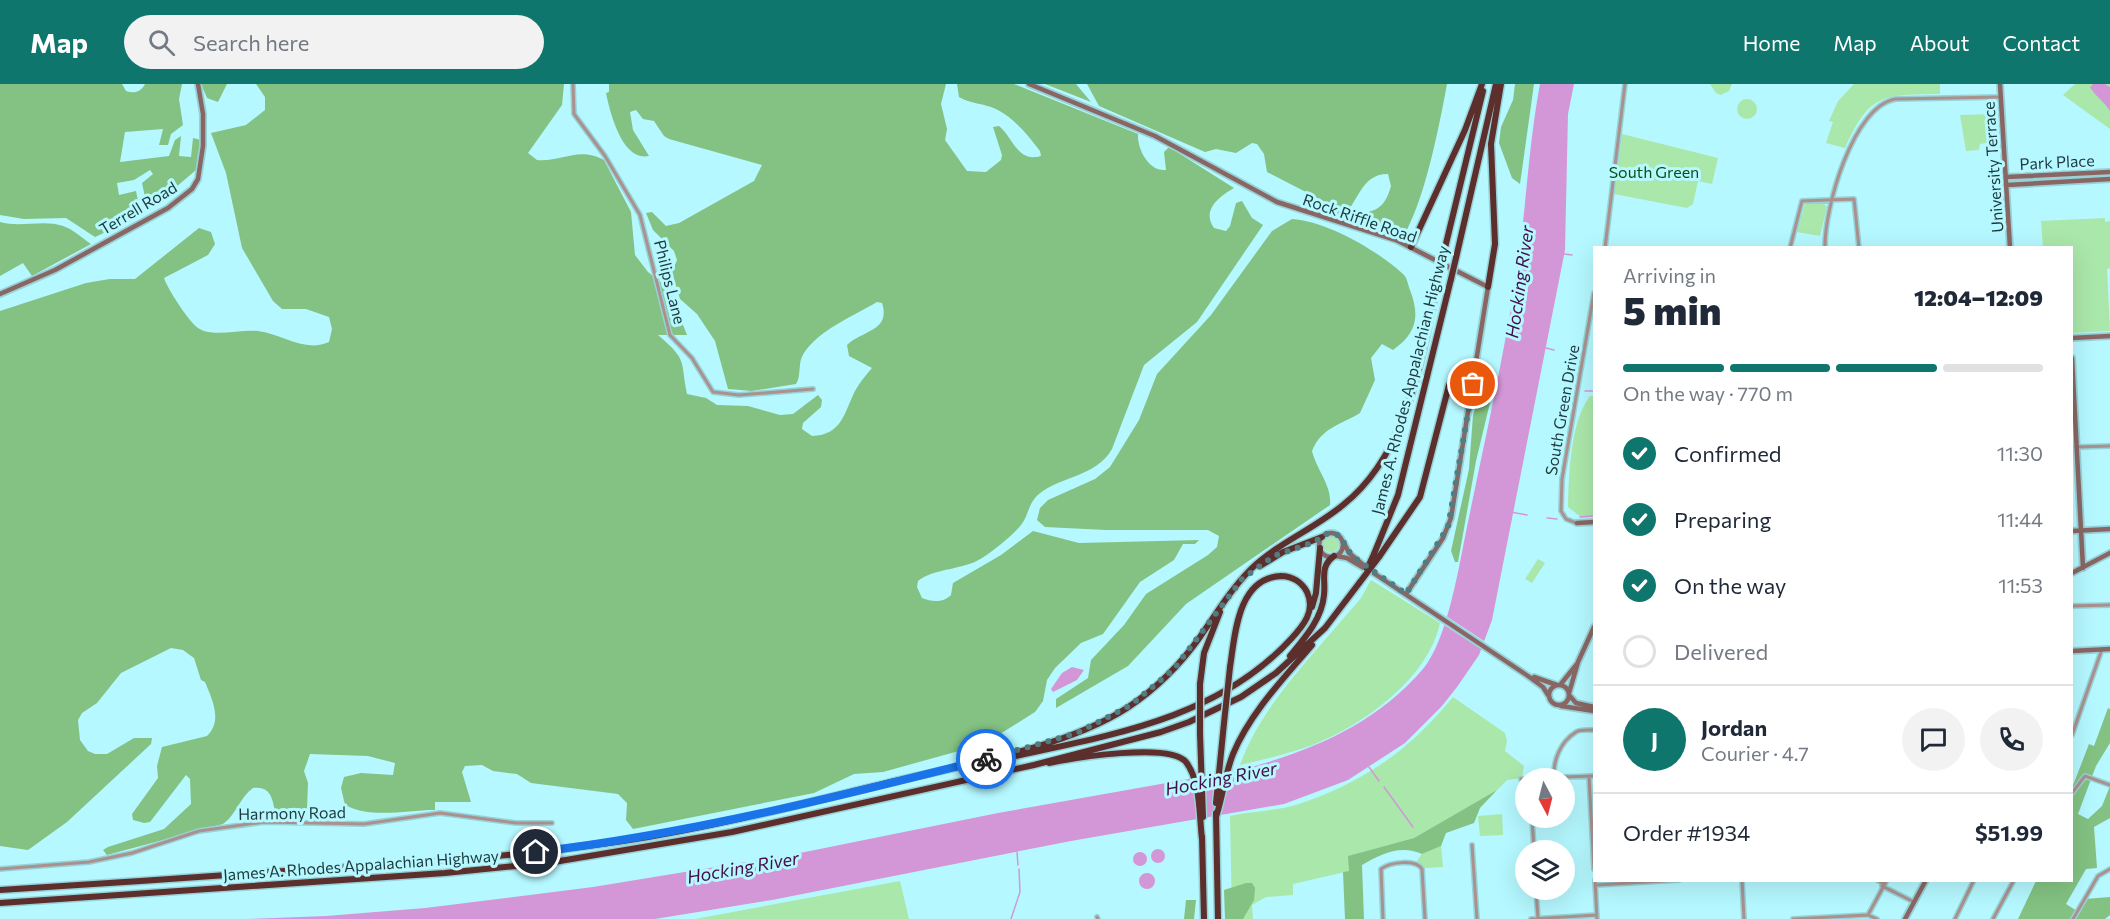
<!DOCTYPE html>
<meta charset="utf-8">
<style>
:root{--surface:#fff;--page:#f2f2f3;--text:#1f2937;--muted:#747a83;--line:#e0e1e3;--accent:#0f766e}
body{margin:0;font-family:Commissioner,sans-serif;background:var(--page);color:var(--text);height:100vh;display:flex;flex-direction:column;font-size:22px;white-space:nowrap}
*{box-sizing:border-box;margin:0}
p{font-size:20px;color:var(--muted)}
.icon{flex:none;width:33px;height:33px;fill:none;stroke:currentColor;stroke-width:2;stroke-linecap:round;stroke-linejoin:round}
.map{position:relative;flex:1;overflow:hidden}
.details{position:absolute;left:1593px;top:162px;width:480px;height:636px;display:flex;flex-direction:column;background:var(--surface);border-radius:0px;box-shadow:0 6px 24px #0002}
.details>*{flex:none}
.needle{width:39px;rotate:173deg}
.tools{position:absolute;left:1515px;top:684px;display:grid;gap:12px}
.tools a{display:grid;place-items:center;width:60px;height:60px;border-radius:50%;background:var(--surface);box-shadow:0 6px 24px #0002;font-size:30px}
.pin{position:absolute;display:grid;place-items:center;width:51px;height:51px;color:#fff;margin:-26px;border:3px solid #fff;border-radius:50%;box-shadow:0 2px 6px #0007}
.courier{position:absolute;display:grid;place-items:center;width:60px;height:60px;margin:-30px;border:4px solid #1a73e8;border-radius:50%;background:#fff;color:#222;box-shadow:0 2px 8px #0007}
.overview em{font-style:normal;font-weight:800}
.overview div{display:flex;flex-direction:column-reverse}
.overview{display:flex;align-items:center;justify-content:space-between;height:102px;padding:0 30px}
h1{font-size:39px;font-weight:800;line-height:45px}
.bar{display:grid;grid-template-columns:repeat(4,1fr);gap:9px 6px;align-content:center;height:72px;padding:0 30px}
.bar i{height:8px;border-radius:4px;background:var(--line)}
.bar .active{background:var(--accent)}
.bar p{grid-column:span 4}
.line{display:flex;align-items:center;gap:15px;padding:0 30px;border-top:2px solid var(--line)}
.line div{flex:1}
.round{display:grid;place-items:center;flex:none;width:63px;height:63px;border-radius:32px;background:var(--page)}
ol{padding:0 30px;list-style:none}
li{display:flex;align-items:center;gap:18px;height:66px}
li p{margin-inline-start:auto}
li .icon{padding:6px;border-radius:50%;background:var(--accent);color:#fff;stroke-width:4}
li:last-child{color:var(--muted)}
li i{width:33px;height:33px;border:3px solid var(--line);border-radius:50%}
header{display:flex;align-items:center;gap:36px;box-sizing:border-box;height:84px;padding:0 30px;background:var(--accent);color:#fff}
header strong{font-size:28px}
nav{display:flex;gap:33px;margin-inline-start:auto;font-size:21px}
.search{width:420px;height:54px;background:var(--page);display:flex;align-items:center;gap:15px;box-sizing:border-box;padding:0 21px;border-radius:33px;color:var(--muted);font-size:22px}
.map>svg:first-child{display:block}
.green{fill:#aae7aa}
.forest{fill:#83c283}
.water{fill:#d397d7}
.pier{fill:#b5f8ff}
.lines{fill:none;stroke-linecap:round;stroke-linejoin:round}
.stream{stroke:#d397d7;stroke-width:1.5}
.street-casing{stroke:#97d2d8;stroke-width:6}
.secondary-casing{stroke:#97d2d8;stroke-width:8}
.highway-casing{stroke:#97d2d8;stroke-width:9}
.street{stroke:#aa918e;stroke-width:3}
.secondary{stroke:#896663;stroke-width:4.5}
.highway{stroke:#5c2e2c;stroke-width:6}
.highway-bridge-casing{stroke:#97d2d8;stroke-width:9;stroke-linecap:butt}
.highway-bridge{stroke:#5c2e2c;stroke-width:6}
.done{stroke:#537c80;stroke-width:6;stroke-dasharray:0 10.8}
.route{stroke:#1a73e8;stroke-width:8}
.labels{text-anchor:middle;stroke-width:6;stroke-linejoin:round;paint-order:stroke}
.street-label{font-size:16px;fill:#1e393c;stroke:#b5f8ff}
.park-label{font-size:16px;fill:#0a5013;stroke:#b5f8ff}
.water-label{font-size:18px;font-style:italic;fill:#440e48;stroke:#b5f8ff}
</style>
<header>
<strong>Map</strong>
<div class="search"><svg class="icon" aria-label="search" viewBox="0 0 24 24"><circle cx="10" cy="10" r="6"/><path d="M15 15l6 6"/></svg>Search here</div>
<nav><a>Home</a><a>Map</a><a>About</a><a>Contact</a></nav>
</header>
<div class="map">
<svg width="2110" height="835" viewBox="0 0 2110 835">
<rect width="100%" height="100%" fill="#b5f8ff"/>
<path class="green" d="M1710,0H1732L1729,7L1721,11L1716,9Z
M1854,0H1940V10C1884,11 1870,8 1845,64L1826,59L1833,38L1829,37L1838,17Z
M2075,0H2110V45L2063,11Z
M1737 25a10 10 0 1 1 20 0a10 10 0 1 1-20 0Z
M1997,30L1999,65L1988,66L1986,59L1980,60L1979,66L1966,67L1960,31Z
M1622,50L1718,74L1712,100L1698,97L1693,120L1687,124L1614,110Z
M1805,119H1823L1827,123L1820,152L1797,148Z
M2105,134V138L2110,137V184L2107,185L2110,247L2072,249V164L2043,163L2041,137Z
M1590,312H1594V432L1581,433L1568,423C1569,391 1570,338 1590,312Z
M1323 460a8 8 0 1 1 16 0a8 8 0 1 1-16 0Z
M1538,475L1545,479L1532,499L1525,495Z
M1371,496L1440,539C1428,594 1366,639 1315,660C1291,669 1265,675 1240,681C1262,619 1319,565 1361,514Z
M1453,613L1505,649L1507,657L1505,667L1524,682L1522,694L1507,696L1497,706L1414,754L1349,772V787L1293,800V811L1266,813L1252,821L1253,835H1232L1230,732C1253,727 1277,727 1299,720C1364,698 1410,666 1453,613Z
M1502,730L1503,751L1480,752L1478,732Z
M1441,762L1443,783L1425,784L1417,777L1422,770Z
M900,797L909,835H695Z"/>
<path class="forest" d="M0,0H122L126,7C134,10 141,8 145,0H182L179,15L183,41L171,50L168,61H159L163,45L125,48L120,78L169,72L175,56L181,52L179,72L191,73L193,54L201,56L196,86L148,127L142,99L153,90L150,86L134,96L117,99L119,111L136,107L141,132L95,153L66,134L24,135L0,131Z
M201,0H227L218,18L207,14Z
M256,0H564L562,21L528,69L537,76C563,78 578,62 604,76L631,128L635,171L648,188L669,205L687,251H658C688,277 680,275 687,310L706,314L717,321L748,322L780,331L793,330L818,311L822,316L821,323L803,339L802,345L812,352C842,351 844,329 855,307C860,298 866,291 872,284L849,272L847,261C863,246 891,247 882,219L877,218C853,232 819,246 804,269C797,279 802,291 796,300L752,307L728,305L715,257L697,230L680,215L672,188L677,176L674,167L653,146L646,129L652,128L666,142L679,139L754,97L762,81L669,55L664,52L654,37L643,35L636,26L630,28L633,46L649,72C622,78 610,28 606,9L609,8V0H946L941,20L947,45L945,56L967,87L986,88L1001,76L1002,71L993,43L999,42C1013,53 1017,79 1041,72L1040,67C1027,50 1011,30 991,23C979,19 969,19 959,13L957,0H1014L1138,50C1137,65 1149,88 1166,86L1164,68L1169,63L1234,104C1220,112 1201,126 1214,144L1226,147L1230,142L1236,119L1242,117L1252,134L1263,141L1197,238L1144,281L1112,365C1096,393 1061,392 1039,410C1028,419 1029,431 1021,441C1012,452 994,466 982,474C964,486 934,484 918,497L917,503L922,514C932,518 943,519 951,511L953,499L1001,471L1033,447L1079,459L1199,456L1195,460H1183L1174,476L1140,498L1103,550L1081,559L1055,584L1047,596L1043,617L1035,628L984,660L883,688L854,690L814,709L633,745L626,736L627,719L618,710L531,699L517,690L493,687L482,681L465,682L462,688L471,718H435V726C406,726 371,735 345,721L341,704L344,693L361,689L393,691L395,679L368,672L310,670L304,687L308,699L307,725L296,735L278,738C272,724 276,701 253,704C239,714 237,730 223,740L107,771L103,766L108,763L164,745L191,720L190,695L186,691L150,738L144,739L133,736L132,730L158,694L157,682L162,663L207,652C223,637 212,615 205,598L201,596L194,574L183,566L171,564L121,589L97,619L82,629L78,636L80,656L88,667L95,670H107L134,654H152L151,660L67,738L28,766L0,762V227L86,199L110,195H135L199,144L211,148L215,160L208,171L164,194C167,204 189,238 198,244C212,254 240,245 258,247C282,250 305,269 329,258L332,245L329,233L306,225H282L273,217L242,164L226,89L211,49L246,41L265,26V13Z
M1045,0H1076L1091,18Z
M1087,0H1447C1439,43 1425,116 1403,153L1350,137V131C1372,128 1384,128 1391,102L1388,90C1359,90 1359,121 1340,134L1329,120L1267,88L1264,70L1257,60L1252,59L1236,69L1216,65L1205,68L1099,22Z
M1515,0H1534L1520,100L1512,94L1499,59L1501,43L1513,16Z
M1292,135C1326,137 1377,166 1403,190C1407,193 1408,201 1410,206C1420,232 1417,249 1393,266L1382,260L1371,274L1375,296L1360,329C1340,341 1321,344 1312,367C1317,387 1332,401 1330,421L1186,520L1128,582L1056,624V615L1088,594L1091,576L1124,541L1146,510L1208,471L1217,463L1219,452L1208,446H1106L1045,443L1037,436L1040,424L1048,416L1095,395L1110,383L1139,336L1157,290L1211,231L1272,147Z
M0,138C21,144 43,135 63,142C73,145 82,154 91,160L32,192L23,179L0,192Z
M1485,295H1491L1493,306L1476,377L1458,478H1455L1451,467L1469,385L1473,331Z
M2108,624L2110,625V659L2096,682L2078,730L2088,735L2102,722L2110,702V734L2094,743L2097,784L2086,785L2066,820L2077,827L2085,815L2110,813V831L2105,835H2018L2036,797L2072,796V704L2089,660L2094,662Z
M1497,706L1480,724L1474,739L1446,749L1441,762L1422,770C1401,760 1380,770 1362,781L1364,835H1345L1343,788L1349,787L1348,772L1414,754Z
M1246,799H1252L1255,804L1254,816L1243,835H1225L1224,806Z
M1186,816H1196L1194,835H1184Z"/>
<path class="water" d="M1540,0H1574L1568,30L1565,166L1492,536L1479,571L1457,603L1442,622L1405,659L1348,696L1284,720L1071,757L772,816L655,835H246L326,832L425,824L593,803L795,770L998,729L1245,685C1313,666 1376,640 1423,585C1448,555 1459,481 1467,443C1484,360 1503,277 1516,193C1526,129 1528,64 1540,0Z
M2093,0H2105L2110,3V27C2104,17 2095,12 2090,3Z
M1072,583L1084,586L1077,596L1053,608L1051,605L1062,589Z
M1151 772a7 7 0 1 1 14 0a7 7 0 1 1-14 0Z
M1133 775a7 7 0 1 1 14 0a7 7 0 1 1-14 0Z
M1139 797a8 8 0 1 1 16 0a8 8 0 1 1-16 0Z"/>
<path class="pier" d="M1443,530L1487,559L1484,567L1441,539Z"/>
<g class="lines">
<path class="stream" d="M1564,170L1572,171
M1546,264L1554,266
M1585,307H1594
M1510,428L1527,431
M1580,433L1594,432
M1547,434L1557,435
M1369,683L1379,697
M1384,703L1413,743
M1017,768L1018,781
M1011,835L1020,808L1019,785"/>
<defs>
<path id="street" d="M573,0L574,30L605,72L640,131L670,251L692,274L713,308L739,311L813,305
M1605,164L1625,0
M1790,164L1802,117L1854,115L1859,164
M1825,164C1824,125 1853,21 1896,15L2000,13
M2076,363L2110,362
M1576,439L1566,435L1561,427L1562,395L1594,209
M2072,522L2110,521
M2072,651L2102,565
M1589,692L1594,785
M1554,693C1553,677 1560,658 1576,648C1580,645 1589,646 1594,646
M1533,694L1594,692
M1521,695H1526
M2072,709L2085,692L2110,701
M1532,734L1534,766
M1472,761L1477,835
M0,785L89,778L132,769L199,747L264,738L364,740L440,729L516,739H552
M1595,796L1597,835
M1742,796L1744,835
M1877,796L1884,800
M1596,801L1679,796
M1882,802L1914,818
M1536,806L1538,835
M1868,831L1887,796
M1097,833L1098,835
M1383,835L1381,785C1390,778 1416,775 1422,785L1425,835
M1531,835L1597,831
M1793,835L1868,831L1877,835
M1955,835L1974,796
M1993,835L2014,796
M2073,835L2098,792L2110,785"/>
<path id="secondary" d="M1029,0L1155,52L1277,118L1396,156L1488,203L1451,434L1443,454L1406,510
M2000,0L2010,164
M2006,93L2110,88
M2007,101L2110,95
M0,210L55,186L106,158L168,124L192,105L198,95L203,62V30L198,0
M2072,254L2110,252
M2072,274L2083,484
M1577,439L1594,438
M2072,447L2110,445
M1319 461a12 12 0 1 1 24 0a12 12 0 1 1-24 0Z
M1344,459L1349,469L1372,488L1528,592L1543,603L1548,611
M1336,472L1347,474L1364,484
M2072,489L2110,469
M2072,567L2110,565
M1534,593L1557,601
M1549 611a10 10 0 1 1 20 0a10 10 0 1 1-20 0Z
M1560,601L1577,580
M1569,609L1578,578L1594,543
M1569,611L1576,619L1594,623
M1561,622L1594,627
M1905,835L1926,796"/>
<path id="highway" d="M1411,163L1465,46L1482,0
M1444,168L1483,7
M1456,174L1496,0
M1488,203L1495,160L1491,60L1501,0
M1374,470L1398,411L1451,195
M1379,473L1420,413L1449,301L1458,296L1473,300
M1260,482L1283,468L1322,453
M1312,523L1316,509L1320,464
M1290,572C1304,555 1322,535 1324,511C1326,495 1319,483 1334,472
M1200,600L1204,569L1220,528
M1200,650L1203,733
M993,677C1098,653 1214,639 1291,555C1303,542 1316,527 1307,508C1302,498 1292,492 1281,492C1237,494 1235,552 1230,583
M1049,679C1074,674 1170,658 1186,678C1201,698 1199,731 1202,755
M1216,719L1224,639
M1216,729L1218,835
M1216,733C1223,712 1225,690 1233,670C1250,629 1284,594 1312,561
M1202,752L1204,835
M0,806C100,800 199,793 299,786C408,780 515,773 623,757C714,743 802,720 891,698C963,681 1065,664 1127,624C1156,605 1180,581 1200,553C1216,530 1231,505 1251,485C1278,459 1314,445 1343,421C1411,367 1421,269 1440,189
M0,819L445,789L554,778L732,748L1034,681L1161,648L1189,638L1241,613L1276,589L1325,544L1360,498"/>
</defs>
<use href="#street" class="street-casing"/>
<use href="#secondary" class="secondary-casing"/>
<use href="#highway" class="highway-casing"/>
<use href="#street" class="street"/>
<use href="#secondary" class="secondary"/>
<use href="#highway" class="highway"/>
<defs>
<path id="highway-bridge" d="M1440,189L1444,168
M1451,195L1456,174
M1367,485L1374,470
M1360,498L1379,473
M1200,600V650
M1224,639L1230,583"/>
</defs>
<use href="#highway-bridge" class="highway-bridge-casing"/>
<use href="#highway-bridge" class="highway-bridge"/>
</g>
<g class="lines">
<path class="done" d="M986,675L1077,649L1131,621L1174,585L1242,495L1274,472L1314,458L1326,450L1339,451L1352,472L1406,510L1448,443L1473,300"/>
<path class="route" d="M536,768C688,750 837,713 986,675"/>
</g>
<g class="labels">
<g class="street-label">
<text transform="translate(2057 78) rotate(-3)" y="6">Park Place</text>
<text transform="translate(1993 83) rotate(-94)" y="6">University Terrace</text>
<text transform="translate(138 124) rotate(-31)" y="6">Terrell Road</text>
<text transform="translate(1360 134) rotate(19)" y="6">Rock Riffle Road</text>
<text transform="translate(670 198) rotate(76)" y="6">Philips Lane</text>
<text transform="translate(1410 296) rotate(-76)" y="6">James A. Rhodes Appalachian Highway</text>
<text transform="translate(1562 326) rotate(-80)" y="6">South Green Drive</text>
<text transform="translate(292 729) rotate(-1)" y="6">Harmony Road</text>
<text transform="translate(361 781) rotate(-4)" y="6">James A. Rhodes Appalachian Highway</text>
</g>
<g class="park-label">
<text x="1654" y="94">South Green</text>
</g>
<g class="water-label">
<text transform="translate(1520 198) rotate(-82)" y="6">Hocking River</text>
<text transform="translate(1221 695) rotate(-11)" y="6">Hocking River</text>
<text transform="translate(743 784) rotate(-10)" y="6">Hocking River</text>
</g>
</g>
</svg>
<div class="tools">
<a><svg class="needle" viewBox="-14 -14 28 28"><path d="M0-13l5 13h-10z" fill="#e53935"/><path d="M0 13l5-13h-10z" fill="#747a83"/></svg></a>
<a><svg class="icon" aria-label="layers" viewBox="0 0 24 24"><path d="M12 4l9 5-9 5-9-5zM3 14l9 5 9-5"/></svg></a>
</div>
<div class="pin" style="left:1473px;top:300px;background:#ea580c"><svg class="icon" aria-label="bag" viewBox="0 0 24 24"><path d="M5 8h14l-1 12H6zM9 8a3 3 0 0 1 6 0"/></svg></div>
<div class="pin" style="left:536px;top:768px;background:#1f2937"><svg class="icon" aria-label="home" viewBox="0 0 24 24"><path d="M3 11l9-7 9 7M6 9v11h12V9"/></svg></div>
<div class="courier" style="left:986px;top:675px"><svg class="icon" aria-label="bike" viewBox="0 0 24 24"><circle cx="6" cy="16" r="4"/><circle cx="18" cy="16" r="4"/><path d="M6 16l4-8h5l3 8M10 8l3 8H6M13 5h3"/></svg></div>
<section class="details">
<div class="overview"><div><h1>5 min</h1><p>Arriving in</p></div><em>12:04–12:09</em></div>
<div class="bar"><i class="active"></i><i class="active"></i><i class="active"></i><i></i><p>On the way · 770 m</p></div>
<ol>
<li><svg class="icon" aria-label="check" viewBox="0 0 24 24"><path d="M5 12l5 5 9-10"/></svg>Confirmed<p>11:30</p></li>
<li><svg class="icon" aria-label="check" viewBox="0 0 24 24"><path d="M5 12l5 5 9-10"/></svg>Preparing<p>11:44</p></li>
<li><svg class="icon" aria-label="check" viewBox="0 0 24 24"><path d="M5 12l5 5 9-10"/></svg>On the way<p>11:53</p></li>
<li><i></i>Delivered</li>
</ol>
<div class="line" style="height:108px"><b class="round" style="background:var(--accent);color:#fff">J</b><div><b>Jordan</b><p>Courier · 4.7</p></div><a class="round"><svg class="icon" aria-label="chat" viewBox="0 0 24 24"><path d="M4 5h16v11H9l-5 4z"/></svg></a><a class="round"><svg class="icon" aria-label="phone" viewBox="0 0 24 24"><path d="M5 4h4l2 5-3 2q2 4 5 5l2-3 5 2v4C11 20 4 13 5 4z"/></svg></a></div>
<div class="line" style="height:78px"><div>Order #1934</div><b>$51.99</b></div>
</section>
</div>
